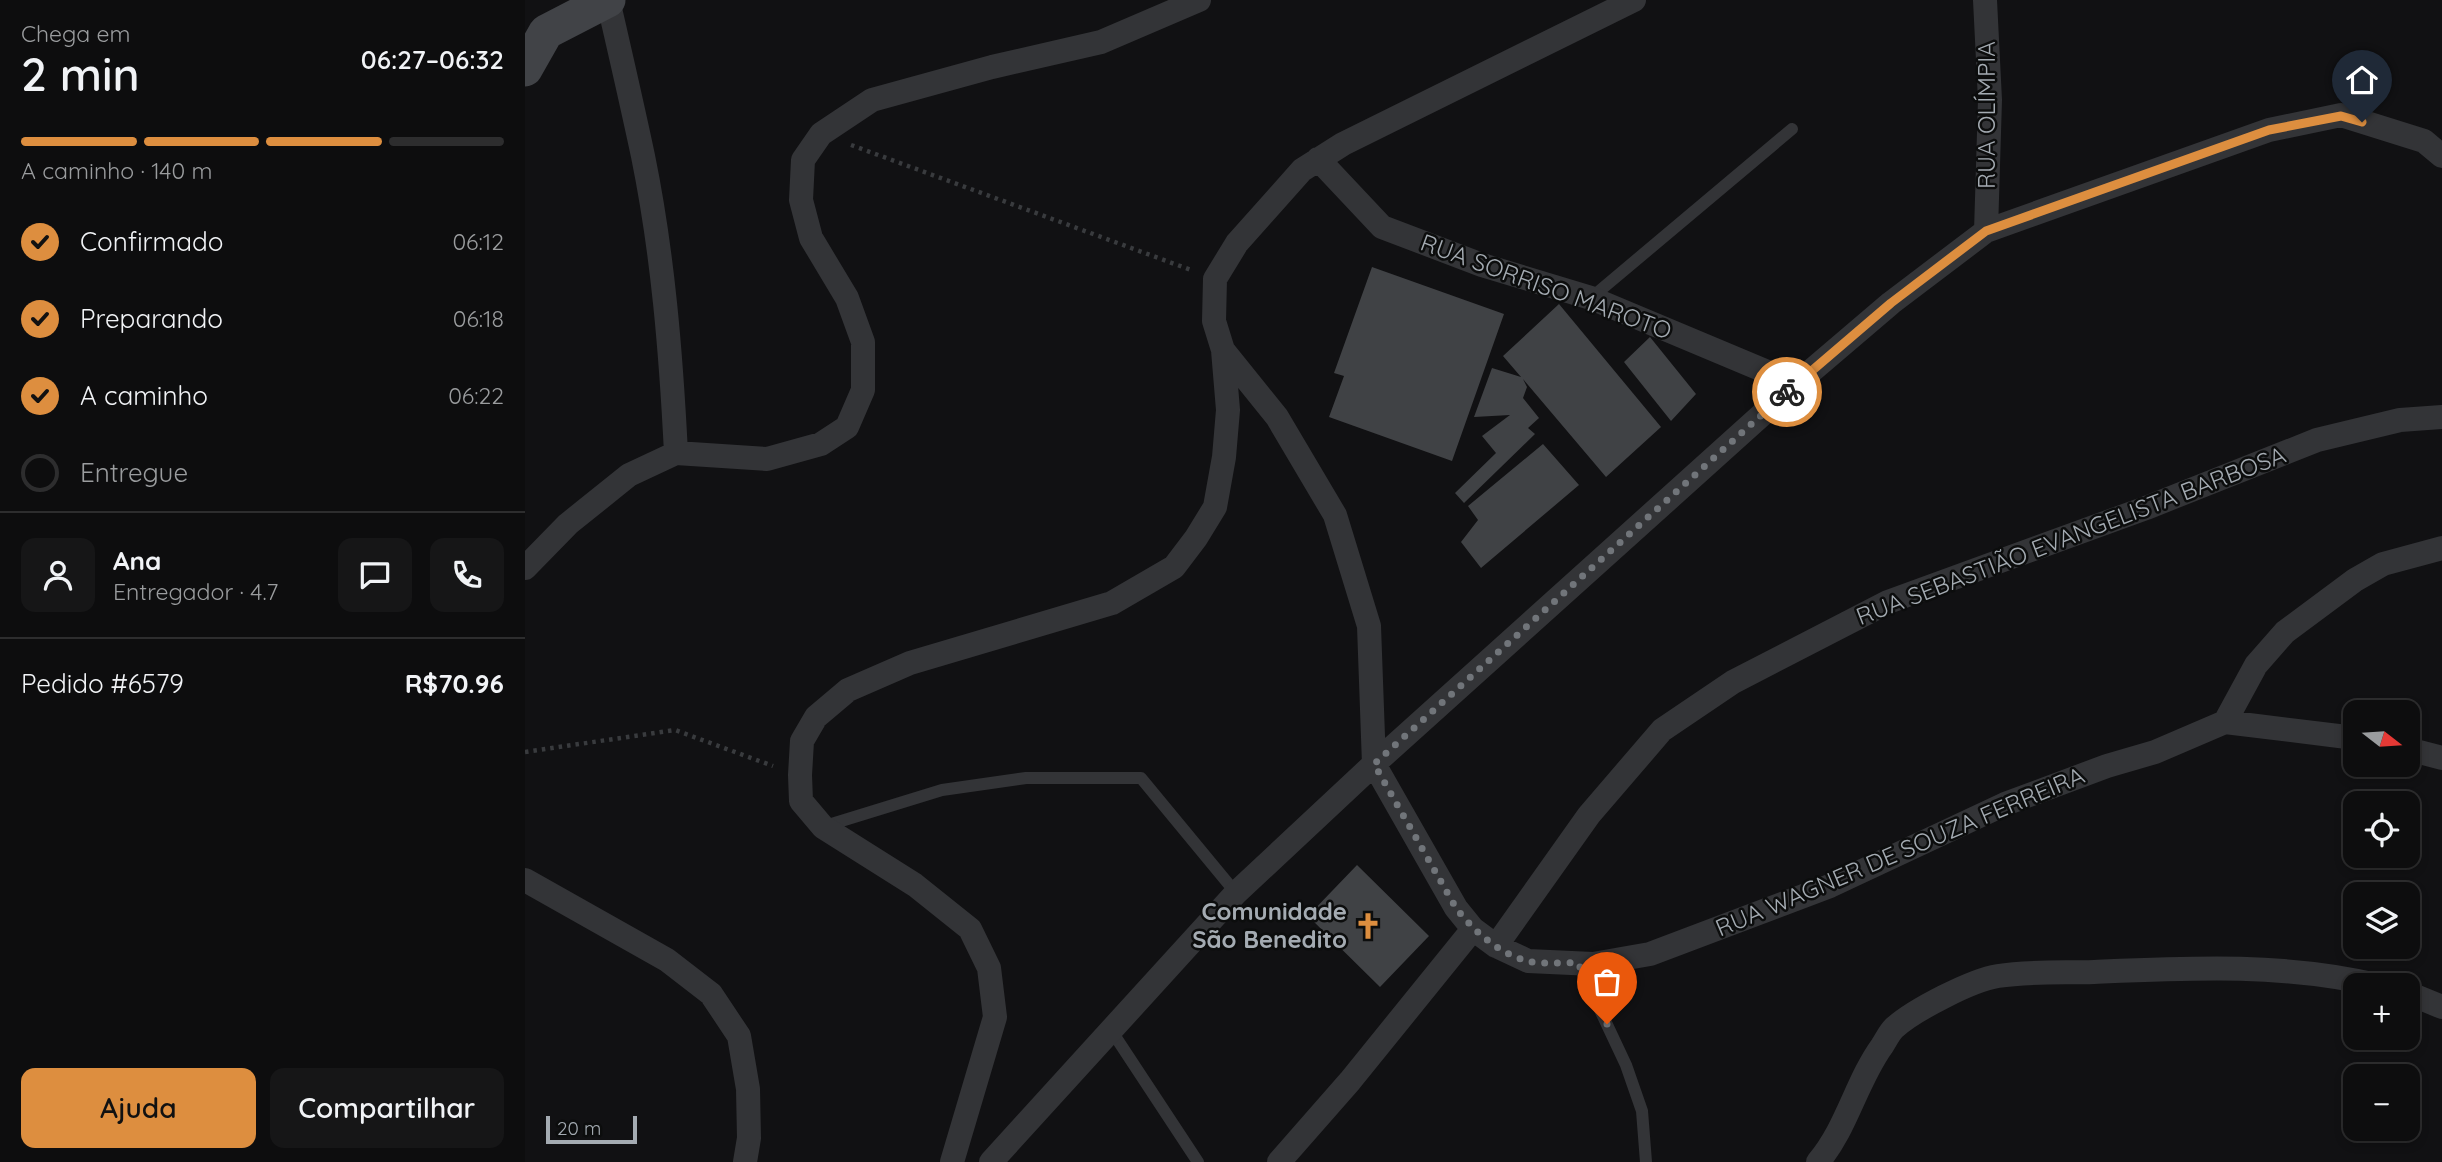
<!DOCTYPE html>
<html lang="pt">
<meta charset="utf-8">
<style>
:root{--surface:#0d0d0e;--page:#161617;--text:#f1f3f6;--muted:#9a9c9e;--line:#2d2d2e;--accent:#dd8e3f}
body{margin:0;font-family:Quicksand,sans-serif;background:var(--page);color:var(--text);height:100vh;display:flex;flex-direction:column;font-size:26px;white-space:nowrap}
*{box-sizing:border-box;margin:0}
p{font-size:23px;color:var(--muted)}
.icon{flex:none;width:38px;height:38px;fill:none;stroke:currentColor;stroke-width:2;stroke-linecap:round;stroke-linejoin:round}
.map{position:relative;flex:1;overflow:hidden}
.sheet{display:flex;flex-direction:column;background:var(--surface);width:525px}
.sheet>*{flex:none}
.needle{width:46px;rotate:107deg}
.buttons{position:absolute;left:1818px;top:700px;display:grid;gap:14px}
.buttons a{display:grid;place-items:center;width:77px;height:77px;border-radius:14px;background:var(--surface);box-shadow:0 4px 10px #0003,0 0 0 2px var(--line);font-size:35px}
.scale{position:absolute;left:21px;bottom:18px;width:91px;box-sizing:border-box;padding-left:7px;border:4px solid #a4abb2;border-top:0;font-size:19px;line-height:24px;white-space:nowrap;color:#a4abb2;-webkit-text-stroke:5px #0c0d0d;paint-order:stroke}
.pin{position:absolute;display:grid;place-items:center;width:60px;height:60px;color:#fff;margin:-72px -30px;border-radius:50% 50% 50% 0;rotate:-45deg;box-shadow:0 0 7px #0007}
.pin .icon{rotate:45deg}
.courier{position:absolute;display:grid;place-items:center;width:70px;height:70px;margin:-35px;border:5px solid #dd8e3f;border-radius:50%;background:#fff;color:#222;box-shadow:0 2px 9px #0007}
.head em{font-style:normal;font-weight:600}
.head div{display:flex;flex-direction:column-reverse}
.head{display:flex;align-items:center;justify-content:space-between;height:119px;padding:0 21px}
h1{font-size:46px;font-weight:600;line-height:52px}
.bar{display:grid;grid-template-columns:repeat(4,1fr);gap:10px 7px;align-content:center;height:84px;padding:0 21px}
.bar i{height:9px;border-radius:5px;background:var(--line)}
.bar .selected{background:var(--accent)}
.bar p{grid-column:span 4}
.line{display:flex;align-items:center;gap:18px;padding:0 21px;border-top:2px solid var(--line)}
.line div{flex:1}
.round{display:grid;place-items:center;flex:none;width:74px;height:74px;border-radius:14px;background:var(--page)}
ol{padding:0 21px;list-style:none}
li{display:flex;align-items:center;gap:21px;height:77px}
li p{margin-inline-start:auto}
li .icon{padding:7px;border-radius:50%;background:var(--accent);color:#111;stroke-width:4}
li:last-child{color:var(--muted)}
li i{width:38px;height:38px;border:4px solid var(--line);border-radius:50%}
.cta{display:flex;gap:14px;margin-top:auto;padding:14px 21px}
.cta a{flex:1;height:80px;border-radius:14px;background:var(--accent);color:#111;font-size:28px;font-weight:600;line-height:80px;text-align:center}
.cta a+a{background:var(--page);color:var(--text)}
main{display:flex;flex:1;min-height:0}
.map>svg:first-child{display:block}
.building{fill:#404245}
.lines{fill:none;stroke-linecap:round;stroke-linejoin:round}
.path{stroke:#393b3e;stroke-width:4.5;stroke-dasharray:3.5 5;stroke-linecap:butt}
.lane{stroke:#333437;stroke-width:12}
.street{stroke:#333437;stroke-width:24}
.secondary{stroke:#414347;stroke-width:35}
.done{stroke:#71757a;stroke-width:7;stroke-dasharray:0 12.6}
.route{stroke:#dd8e3f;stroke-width:9}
.labels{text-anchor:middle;stroke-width:5;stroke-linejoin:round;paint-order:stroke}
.street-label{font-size:24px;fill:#a4abb2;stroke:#0c0d0d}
.poi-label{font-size:24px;font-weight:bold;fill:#a4abb2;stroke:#0c0d0d;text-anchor:end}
</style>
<main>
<section class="sheet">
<div class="head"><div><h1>2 min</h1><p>Chega em</p></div><em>06:27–06:32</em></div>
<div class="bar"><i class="selected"></i><i class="selected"></i><i class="selected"></i><i></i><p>A caminho · 140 m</p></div>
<ol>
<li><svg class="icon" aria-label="check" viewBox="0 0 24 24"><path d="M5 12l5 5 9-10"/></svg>Confirmado<p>06:12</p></li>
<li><svg class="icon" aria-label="check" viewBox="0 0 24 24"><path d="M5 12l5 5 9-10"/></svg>Preparando<p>06:18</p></li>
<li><svg class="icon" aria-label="check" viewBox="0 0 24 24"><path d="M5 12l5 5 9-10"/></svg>A caminho<p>06:22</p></li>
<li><i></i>Entregue</li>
</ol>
<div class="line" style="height:126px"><a class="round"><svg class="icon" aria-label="person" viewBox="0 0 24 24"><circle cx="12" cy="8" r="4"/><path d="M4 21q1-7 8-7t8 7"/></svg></a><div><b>Ana</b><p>Entregador · 4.7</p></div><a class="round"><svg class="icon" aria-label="chat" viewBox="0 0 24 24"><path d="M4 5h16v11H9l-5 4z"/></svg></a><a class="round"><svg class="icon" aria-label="phone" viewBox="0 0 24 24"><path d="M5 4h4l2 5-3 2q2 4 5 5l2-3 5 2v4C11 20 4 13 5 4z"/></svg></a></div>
<div class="line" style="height:91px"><div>Pedido #6579</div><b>R$70.96</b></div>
<div class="cta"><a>Ajuda</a><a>Compartilhar</a></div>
</section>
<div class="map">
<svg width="1917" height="1162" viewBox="0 0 1917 1162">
<rect width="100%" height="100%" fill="#111113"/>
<path class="building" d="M847,267L979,314L927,461L804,417L819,376L809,373Z
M1034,304L1136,427L1081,477L998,379L1002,387L998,398L1014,418L1003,428L1010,434L939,503L930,493L971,453L957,436L985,415L949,417L967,368L996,377L978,356Z
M1125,337L1171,394L1146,421L1099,362Z
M1018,444L1054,485L956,568L936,542L953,520L943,506Z
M832,865L904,936L855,987L783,916Z"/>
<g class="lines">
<path class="path" d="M326,145L666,270
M0,752L150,730L248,766"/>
<path class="lane" d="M1066,298L1267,129
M300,826L417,790L501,778H616L711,893
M1053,963L1101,1065L1117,1111L1121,1162
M586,1030L673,1162"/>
<path class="street" d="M83,0C95,52 107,104 118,156C138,254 146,354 151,453
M1109,0L818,144L777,170L712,243L690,279L689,321L698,350L752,417L810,515L844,626L849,764L931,908L948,929L971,946L1003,961L1068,964L1125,954L1305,886L1480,804L1582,766L1630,752L1700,722L1830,738
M1460,0L1465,100L1461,231
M793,159L857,227L957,265L1066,298L1271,384
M0,568L43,524L104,475L151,453L242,459L296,444L322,427L338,390V342L322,298L286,238L276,200L278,160L296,134L347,100L467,67L576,42L674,0
M1700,722L1731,665L1760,632L1830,580L1858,564L1917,548
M1883,749L1917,758
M0,880L142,960L186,994L214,1036L223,1089L224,1138L220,1162
M971,946L1064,815L1137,730L1208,682L1363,602L1621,508L1792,440L1875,420L1917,417
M1883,993L1917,1007
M427,1162L470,1017L464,968L445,929L390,885L298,827L276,801L275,775L277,741L291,717L323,690L385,663L587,603L649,567L671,538L690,507L699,457L703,410L698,350
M466,1162L711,893L849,764L1271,384L1366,303L1461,231L1744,130L1816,115L1899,141L1917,156
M754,1162L825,1081L948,929
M1293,1162C1322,1128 1331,1082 1357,1046C1361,1040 1364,1033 1369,1028C1389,1010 1447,980 1473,976C1504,971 1538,973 1569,972C1663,968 1759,963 1851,985"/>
<path class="secondary" d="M0,69L21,32L83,0"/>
</g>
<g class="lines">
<path class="done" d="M1082,1024L1053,963C1037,962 1017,965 1002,961C973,953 949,931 931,908L849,764L1262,392"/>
<path class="route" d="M1262,392L1366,303L1461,231L1744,130L1816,116L1837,122"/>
</g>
<defs>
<symbol id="church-bare" viewBox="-9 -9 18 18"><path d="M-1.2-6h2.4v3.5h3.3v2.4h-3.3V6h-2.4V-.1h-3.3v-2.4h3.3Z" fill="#dd8e3f" stroke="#0c0d0d" stroke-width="2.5" paint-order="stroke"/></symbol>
</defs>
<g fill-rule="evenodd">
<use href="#church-bare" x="824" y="907" width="38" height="38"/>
</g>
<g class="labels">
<g class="street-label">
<text transform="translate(1462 115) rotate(-90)" y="8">RUA OLÍMPIA</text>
<text transform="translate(1021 287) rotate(20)" y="8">RUA SORRISO MAROTO</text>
<text transform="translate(1546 536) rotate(-21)" y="8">RUA SEBASTIÃO EVANGELISTA BARBOSA</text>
<text transform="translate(1375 852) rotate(-23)" y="8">RUA WAGNER DE SOUZA FERREIRA</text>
</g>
<g class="poi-label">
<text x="822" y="920">Comunidade<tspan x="822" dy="28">São Benedito</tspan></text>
</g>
</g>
</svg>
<div class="buttons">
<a><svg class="needle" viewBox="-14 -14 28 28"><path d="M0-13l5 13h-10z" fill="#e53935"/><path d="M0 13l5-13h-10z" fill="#9a9c9e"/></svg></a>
<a><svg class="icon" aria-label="locate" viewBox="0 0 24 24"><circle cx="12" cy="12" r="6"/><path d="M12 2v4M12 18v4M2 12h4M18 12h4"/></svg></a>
<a><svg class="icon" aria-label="layers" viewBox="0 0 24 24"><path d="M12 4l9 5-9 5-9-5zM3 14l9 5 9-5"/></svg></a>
<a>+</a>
<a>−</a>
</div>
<div class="scale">20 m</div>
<div class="pin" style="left:1082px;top:1024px;background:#ea580c"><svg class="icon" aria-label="bag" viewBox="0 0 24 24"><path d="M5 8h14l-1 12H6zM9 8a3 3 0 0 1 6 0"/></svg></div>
<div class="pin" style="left:1837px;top:122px;background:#1f2937"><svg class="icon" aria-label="home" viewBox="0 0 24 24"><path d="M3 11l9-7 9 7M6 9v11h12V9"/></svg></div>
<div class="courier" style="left:1262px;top:392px"><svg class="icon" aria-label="bike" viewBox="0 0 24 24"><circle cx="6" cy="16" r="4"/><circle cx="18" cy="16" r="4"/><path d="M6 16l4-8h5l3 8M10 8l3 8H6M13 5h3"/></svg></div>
</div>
</main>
